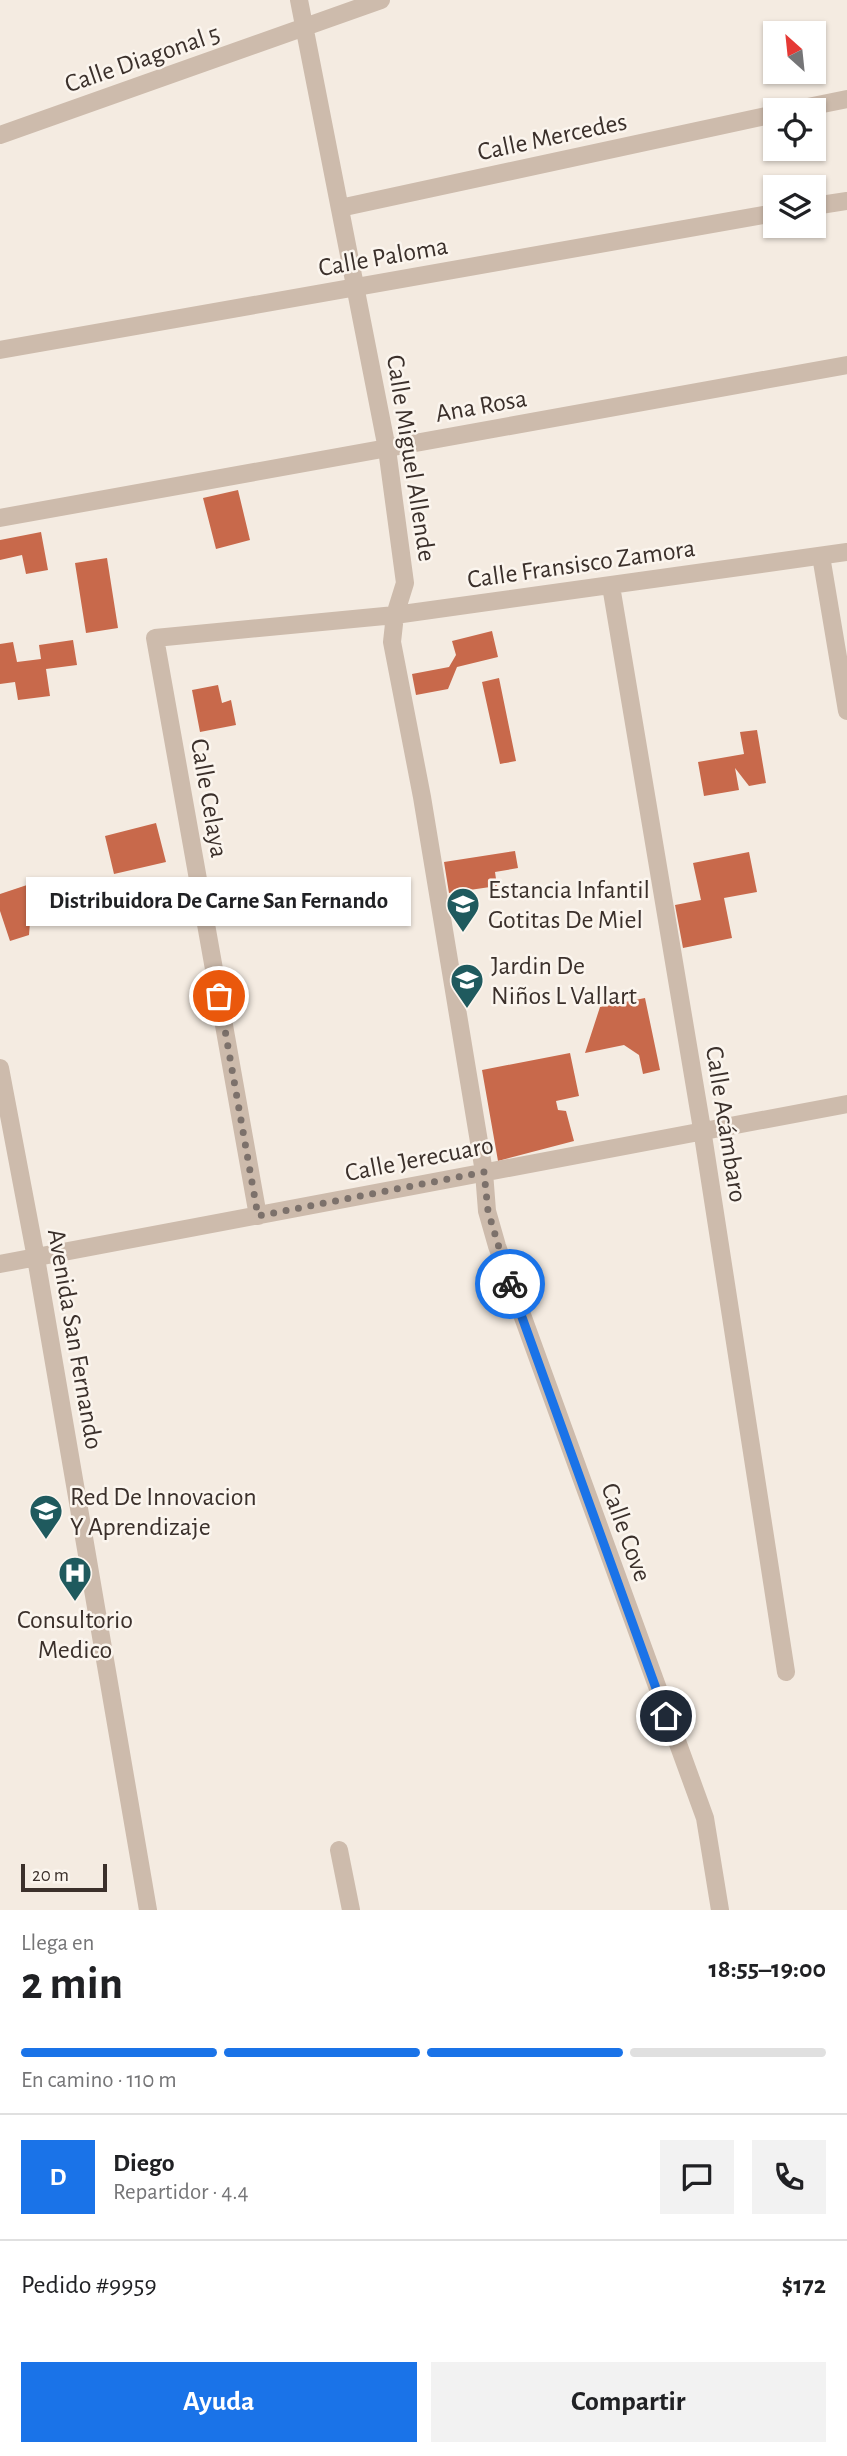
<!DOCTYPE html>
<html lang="es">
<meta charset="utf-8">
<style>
:root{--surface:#fff;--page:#f2f2f2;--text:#202124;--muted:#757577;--line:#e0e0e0;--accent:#1a73e8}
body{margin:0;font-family:"Alegreya Sans",sans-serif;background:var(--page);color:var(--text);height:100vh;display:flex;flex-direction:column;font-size:26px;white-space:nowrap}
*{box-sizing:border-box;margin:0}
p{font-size:23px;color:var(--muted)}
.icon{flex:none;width:38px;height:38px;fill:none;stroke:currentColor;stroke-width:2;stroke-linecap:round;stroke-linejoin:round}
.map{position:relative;height:1910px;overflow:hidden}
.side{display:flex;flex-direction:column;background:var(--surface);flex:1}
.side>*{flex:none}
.needle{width:46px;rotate:333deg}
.controls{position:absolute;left:763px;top:21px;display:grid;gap:14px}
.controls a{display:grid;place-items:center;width:63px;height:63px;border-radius:0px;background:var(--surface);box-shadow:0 2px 5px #0004;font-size:35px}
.scale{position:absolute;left:21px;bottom:18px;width:86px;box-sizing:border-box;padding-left:7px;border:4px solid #3b302b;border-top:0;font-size:19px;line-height:24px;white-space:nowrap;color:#3b302b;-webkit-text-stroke:5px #fbf5ee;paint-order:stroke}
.pin{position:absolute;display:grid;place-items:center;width:60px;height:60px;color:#fff;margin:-30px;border:4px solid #fff;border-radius:50%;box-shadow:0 2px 7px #0007}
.courier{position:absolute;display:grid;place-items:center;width:70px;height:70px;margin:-35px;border:5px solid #1a73e8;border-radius:50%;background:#fff;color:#222;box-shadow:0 2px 9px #0007}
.bubble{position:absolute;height:49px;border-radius:0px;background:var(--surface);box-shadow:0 2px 5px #0004;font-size:23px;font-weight:700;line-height:49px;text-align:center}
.head em{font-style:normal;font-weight:700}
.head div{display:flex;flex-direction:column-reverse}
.head{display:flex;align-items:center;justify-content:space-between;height:119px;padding:0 21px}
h1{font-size:46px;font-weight:700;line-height:52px}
.bar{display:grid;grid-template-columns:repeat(4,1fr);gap:10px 7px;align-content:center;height:84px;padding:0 21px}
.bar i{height:9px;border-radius:5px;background:var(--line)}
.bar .current{background:var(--accent)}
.bar p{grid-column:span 4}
.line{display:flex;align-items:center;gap:18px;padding:0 21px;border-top:2px solid var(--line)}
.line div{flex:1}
.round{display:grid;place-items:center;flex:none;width:74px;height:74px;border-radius:0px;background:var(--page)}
.primary-button{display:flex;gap:14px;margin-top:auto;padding:14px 21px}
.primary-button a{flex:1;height:80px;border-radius:0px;background:var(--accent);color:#fff;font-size:28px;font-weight:700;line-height:80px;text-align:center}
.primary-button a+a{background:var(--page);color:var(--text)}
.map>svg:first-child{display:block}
.building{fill:#c8694b}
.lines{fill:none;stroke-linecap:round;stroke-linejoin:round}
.minor{stroke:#cdbbac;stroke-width:18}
.done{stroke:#7c716b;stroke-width:7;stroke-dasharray:0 12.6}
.route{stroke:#1a73e8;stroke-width:9}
.labels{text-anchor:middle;stroke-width:5;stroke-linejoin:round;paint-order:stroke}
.street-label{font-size:26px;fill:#3b302b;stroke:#fbf5ee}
.poi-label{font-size:26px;fill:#3b302b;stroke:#fbf5ee;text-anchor:start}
</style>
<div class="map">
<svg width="847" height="1910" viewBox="0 0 847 1910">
<rect width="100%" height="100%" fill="#f4ebe1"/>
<path class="building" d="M238,490L250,540L216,549L203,498Z
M41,532L48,570L26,574L22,555L0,560V540Z
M107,558L118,628L86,633L75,563Z
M492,631L498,657L457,667L448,689L416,695L412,674L449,667L456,655L452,641Z
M73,640L77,665L46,669L50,696L18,700L15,682L0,684V644L13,642L17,662L41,659L39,645Z
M499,678L516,761L500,764L482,682Z
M218,685L222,703L231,700L236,725L200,732L192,690Z
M757,730L766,783L749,786L735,768L739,790L704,796L698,762L744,754L740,732Z
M156,823L166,862L114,874L105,836Z
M515,851L518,868L495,872L497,886L449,893L444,862Z
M749,852L757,892L724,898L732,938L683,948L675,905L701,900L693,863Z
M33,883L29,935L10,941L0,911V894Z
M645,998L660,1070L643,1074L639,1055L624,1045L585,1053L600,1007Z
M570,1053L579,1096L556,1101L558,1110L566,1111L574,1141L498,1161L482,1070Z"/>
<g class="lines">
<path class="minor" d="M299,0L387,449L405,583L395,615L392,642L422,797L484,1172L487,1211L497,1246L705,1818L720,1910
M793,110L847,99
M0,135L381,0
M814,206L847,201
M340,208L775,114
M0,350L775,213
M0,518L847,365
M821,556L847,711
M611,586L702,1129L786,1672
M0,1068L36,1258L148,1910
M258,1216L155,638L395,615L847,552
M0,1264L847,1104
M339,1850L351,1910"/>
</g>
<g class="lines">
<path class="done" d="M219,996L258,1216L484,1172L488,1211L510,1284"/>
<path class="route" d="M510,1284L666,1716"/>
</g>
<defs>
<symbol id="school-pin" viewBox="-11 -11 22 30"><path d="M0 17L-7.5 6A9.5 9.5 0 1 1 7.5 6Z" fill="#1f5a5e" stroke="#fbf5ee"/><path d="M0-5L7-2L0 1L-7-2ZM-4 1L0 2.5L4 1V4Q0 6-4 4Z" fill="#fff"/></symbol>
<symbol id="university-pin" viewBox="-11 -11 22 30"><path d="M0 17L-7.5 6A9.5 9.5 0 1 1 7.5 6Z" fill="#1f5a5e" stroke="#fbf5ee"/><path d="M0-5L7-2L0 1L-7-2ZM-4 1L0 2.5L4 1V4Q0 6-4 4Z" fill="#fff"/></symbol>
<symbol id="hospital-pin" viewBox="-11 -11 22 30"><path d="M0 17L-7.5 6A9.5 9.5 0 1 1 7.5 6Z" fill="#1f5a5e" stroke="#fbf5ee"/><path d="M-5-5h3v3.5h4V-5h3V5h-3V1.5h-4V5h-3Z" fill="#fff"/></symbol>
</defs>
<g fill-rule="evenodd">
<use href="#school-pin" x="444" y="885" width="38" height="52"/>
<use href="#school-pin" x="448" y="961" width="38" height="52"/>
<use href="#university-pin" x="27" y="1492" width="38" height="52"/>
<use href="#hospital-pin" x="56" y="1554" width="38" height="52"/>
</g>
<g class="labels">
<g class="street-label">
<text transform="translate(142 58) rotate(-19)" y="9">Calle Diagonal 5</text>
<text transform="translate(552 136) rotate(-12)" y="9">Calle Mercedes</text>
<text transform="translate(383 256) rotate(-10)" y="9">Calle Paloma</text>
<text transform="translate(481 405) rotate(-10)" y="9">Ana Rosa</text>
<text transform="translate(412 458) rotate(81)" y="9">Calle Miguel Allende</text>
<text transform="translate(581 563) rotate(-8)" y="9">Calle Fransisco Zamora</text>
<text transform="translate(210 798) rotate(80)" y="9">Calle Celaya</text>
<text transform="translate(727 1124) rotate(81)" y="9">Calle Acámbaro</text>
<text transform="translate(419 1158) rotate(-11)" y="9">Calle Jerecuaro</text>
<text transform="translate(76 1339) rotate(80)" y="9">Avenida San Fernando</text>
<text transform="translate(627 1532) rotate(70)" y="9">Calle Cove</text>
</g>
<g class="poi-label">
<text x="488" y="898">Estancia Infantil<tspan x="488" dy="30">Gotitas De Miel</tspan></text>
<text x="491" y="974">Jardin De<tspan x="491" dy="30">Niños L Vallart</tspan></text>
<text x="70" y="1505">Red De Innovacion<tspan x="70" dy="30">Y Aprendizaje</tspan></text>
<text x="75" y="1628" text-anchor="middle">Consultorio<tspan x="75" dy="30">Medico</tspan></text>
</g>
</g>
</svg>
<div class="controls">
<a><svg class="needle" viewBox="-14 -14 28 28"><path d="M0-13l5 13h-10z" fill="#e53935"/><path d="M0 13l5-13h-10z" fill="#757577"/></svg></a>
<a><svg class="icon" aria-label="locate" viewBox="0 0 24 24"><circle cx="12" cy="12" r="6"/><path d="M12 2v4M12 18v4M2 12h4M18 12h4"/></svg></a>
<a><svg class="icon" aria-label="layers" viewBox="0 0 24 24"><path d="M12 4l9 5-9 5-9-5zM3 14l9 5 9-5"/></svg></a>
</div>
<div class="scale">20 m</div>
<div class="pin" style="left:219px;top:996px;background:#ea580c"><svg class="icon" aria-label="bag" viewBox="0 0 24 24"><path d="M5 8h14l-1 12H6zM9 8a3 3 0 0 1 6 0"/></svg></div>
<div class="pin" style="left:666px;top:1716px;background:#1f2937"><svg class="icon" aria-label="home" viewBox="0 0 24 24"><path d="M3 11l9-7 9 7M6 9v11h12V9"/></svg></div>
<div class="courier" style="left:510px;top:1284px"><svg class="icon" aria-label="bike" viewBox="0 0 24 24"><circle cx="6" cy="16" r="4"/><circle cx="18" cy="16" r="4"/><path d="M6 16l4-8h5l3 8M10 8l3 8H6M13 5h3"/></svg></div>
<div class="bubble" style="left:26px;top:877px;width:385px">Distribuidora De Carne San Fernando</div>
</div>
<section class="side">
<div class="head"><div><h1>2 min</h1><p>Llega en</p></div><em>18:55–19:00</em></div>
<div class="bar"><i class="current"></i><i class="current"></i><i class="current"></i><i></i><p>En camino · 110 m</p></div>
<div class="line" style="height:126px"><b class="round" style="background:var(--accent);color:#fff">D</b><div><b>Diego</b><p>Repartidor · 4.4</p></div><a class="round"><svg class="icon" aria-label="chat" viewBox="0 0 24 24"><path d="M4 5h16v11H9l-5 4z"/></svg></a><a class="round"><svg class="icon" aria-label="phone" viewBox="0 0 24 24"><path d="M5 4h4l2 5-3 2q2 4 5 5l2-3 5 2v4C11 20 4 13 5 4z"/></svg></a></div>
<div class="line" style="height:91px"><div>Pedido #9959</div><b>$172</b></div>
<div class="primary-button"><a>Ayuda</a><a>Compartir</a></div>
</section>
